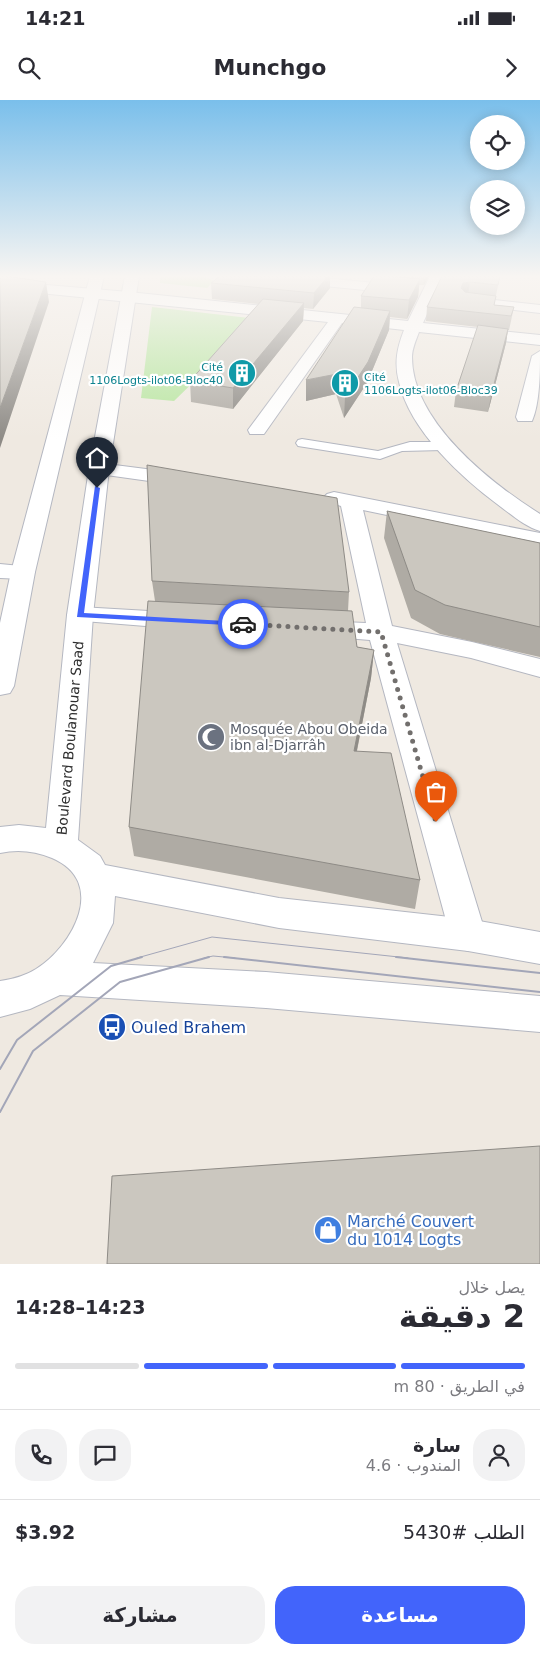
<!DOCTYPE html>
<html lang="ar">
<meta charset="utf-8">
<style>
:root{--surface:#fff;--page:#f2f2f3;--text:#2b2b33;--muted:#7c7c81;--line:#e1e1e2;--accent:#4264fb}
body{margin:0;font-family:"DejaVu Sans",Cairo,sans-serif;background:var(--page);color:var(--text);direction:rtl;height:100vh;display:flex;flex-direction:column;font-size:19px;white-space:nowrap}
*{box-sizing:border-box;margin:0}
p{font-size:16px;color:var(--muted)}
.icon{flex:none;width:28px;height:28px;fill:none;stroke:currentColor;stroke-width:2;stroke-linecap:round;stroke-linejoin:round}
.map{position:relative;height:1164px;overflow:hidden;direction:ltr}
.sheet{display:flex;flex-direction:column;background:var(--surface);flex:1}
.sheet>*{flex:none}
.fabs{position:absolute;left:470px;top:15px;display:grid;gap:10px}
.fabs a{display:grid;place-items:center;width:55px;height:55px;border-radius:50%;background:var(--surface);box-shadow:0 2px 12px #0003;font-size:25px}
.pin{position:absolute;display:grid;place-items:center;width:42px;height:42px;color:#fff;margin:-51px -21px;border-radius:50% 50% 50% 0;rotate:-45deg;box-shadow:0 0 5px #0007}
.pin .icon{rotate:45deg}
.courier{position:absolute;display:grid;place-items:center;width:50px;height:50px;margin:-25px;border:4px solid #4264fb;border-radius:50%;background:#fff;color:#222;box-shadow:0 1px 6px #0007}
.head em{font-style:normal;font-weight:800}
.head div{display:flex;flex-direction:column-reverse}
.head{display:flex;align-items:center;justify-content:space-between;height:85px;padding:0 15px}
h1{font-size:32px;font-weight:800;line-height:38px}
.bar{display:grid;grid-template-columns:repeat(4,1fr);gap:8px 5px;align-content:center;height:60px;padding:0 15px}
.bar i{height:6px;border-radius:4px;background:var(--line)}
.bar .selected{background:var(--accent)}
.bar p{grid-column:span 4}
.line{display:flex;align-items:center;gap:12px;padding:0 15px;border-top:1px solid var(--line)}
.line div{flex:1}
.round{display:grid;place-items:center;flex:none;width:52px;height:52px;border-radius:20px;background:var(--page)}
.cta{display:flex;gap:10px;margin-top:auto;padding:10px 15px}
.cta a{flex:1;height:58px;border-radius:20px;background:var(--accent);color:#fff;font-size:20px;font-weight:800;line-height:58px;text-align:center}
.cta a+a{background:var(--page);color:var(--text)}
.status{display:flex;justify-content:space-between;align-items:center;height:35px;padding:0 25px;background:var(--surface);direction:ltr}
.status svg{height:14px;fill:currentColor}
header{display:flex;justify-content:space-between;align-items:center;height:65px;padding:0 15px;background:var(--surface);font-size:22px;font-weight:800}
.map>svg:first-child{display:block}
.green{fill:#b6e59e}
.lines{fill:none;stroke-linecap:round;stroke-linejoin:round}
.lane-casing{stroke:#b4b7c1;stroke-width:2}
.street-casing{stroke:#b4b7c1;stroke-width:2}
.secondary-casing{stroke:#b4b7c1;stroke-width:2}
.lane{fill:#fff;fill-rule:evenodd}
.street{fill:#fff;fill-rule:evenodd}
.secondary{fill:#fff;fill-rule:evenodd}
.tram-far1{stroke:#a3a6b8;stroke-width:1}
.tram{stroke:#a3a6b8;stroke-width:2}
.wall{fill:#afaba4}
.shaded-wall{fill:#8e8b86}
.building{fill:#cbc7bf;stroke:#8e8b86}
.route{fill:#4264fb}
.done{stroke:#726f6d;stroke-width:5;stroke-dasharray:0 9}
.labels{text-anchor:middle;stroke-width:4.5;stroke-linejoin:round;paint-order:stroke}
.far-culture-label{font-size:11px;fill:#0d838f;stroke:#fff;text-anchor:end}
.worship-label{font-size:14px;fill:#5b616d;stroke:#fff;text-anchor:start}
.street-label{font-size:14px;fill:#2e2e2e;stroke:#fff}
.near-transit-label{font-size:16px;fill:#164399;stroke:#fff;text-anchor:start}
.near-shop-label{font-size:16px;fill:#366cbe;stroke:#fff;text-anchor:start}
</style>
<div class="status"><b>14:21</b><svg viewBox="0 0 49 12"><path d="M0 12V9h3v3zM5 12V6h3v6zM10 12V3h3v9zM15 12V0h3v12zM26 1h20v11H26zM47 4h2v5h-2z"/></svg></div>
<header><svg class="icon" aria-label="forward" viewBox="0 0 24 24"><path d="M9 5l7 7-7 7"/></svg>Munchgo<svg class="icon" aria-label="search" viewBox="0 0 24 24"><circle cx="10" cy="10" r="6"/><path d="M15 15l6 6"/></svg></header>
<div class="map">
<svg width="540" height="1164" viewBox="0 0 540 1164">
<rect width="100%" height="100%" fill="#efe9e1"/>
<path class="green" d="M160,176H204L214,181L207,188L160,183Z
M152,207L258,219L174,301L141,298Z"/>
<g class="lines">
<defs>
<path id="lane" d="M302,339L378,351L410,342H443L449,346L443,350L402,351L380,359L298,346L296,343L298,340Z"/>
<path id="street" d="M256,176H303L406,186L413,190L406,194L263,180Z
M430,176H444L423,223L540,235V245L419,232C416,240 412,249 412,257C412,322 491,383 540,414V431C526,427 513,416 501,407C462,378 410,331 399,282C394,263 397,248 404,230L342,223L264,334H250L248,330L328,222L0,189V181L129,192L408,221Z
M468,197L540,205V213L463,204L461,201L463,198Z
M540,251C540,272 540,303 532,321H518L516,317L532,256Z
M99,363L185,374L192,376L195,380L192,384L185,386L92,373L89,369L92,365Z
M334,392L540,433V447L363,410L392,526L472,542L540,559V577L471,558L397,543L486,835L481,846L468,851L455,846L450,835L370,540L309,535L305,529L309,523L318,521L366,523L341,406L327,402L323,398L327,394Z
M0,464L31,467L35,472L31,477L23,479L0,478Z
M80,507L183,513L192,515L196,521L192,527L183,529L71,520L67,515L71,510Z"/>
<path id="secondary" d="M90,176H104L35,472L14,586L10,593L0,595V523L11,472Z
M125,176H139L109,369L93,515L78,740L100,756L105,765L279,798L468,819L540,832V864L468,851L279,828L115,796L113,823L93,863L266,872L540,896V932L266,908L60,895L30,909L0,917V881C13,879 25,876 36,869C73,846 108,782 52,758C35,751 18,749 0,753V727L19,725L46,728L67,515L89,369Z"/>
</defs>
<use href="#lane" class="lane-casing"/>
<use href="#street" class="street-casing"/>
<use href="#secondary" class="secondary-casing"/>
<use href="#lane" class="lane"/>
<use href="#street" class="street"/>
<use href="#secondary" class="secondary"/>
<path class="tram-far1" d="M137,858L212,837L408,858
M204,858L213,856L235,858"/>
<path class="tram" d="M224,857L540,892
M396,857L540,873
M0,969L17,940L111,866L142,857
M0,1012L33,951L120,882L209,857"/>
</g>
<path class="wall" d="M220,176H340L339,177H330V188L313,209L304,208L303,221L233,309L191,302L190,281L259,204L212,199L211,183Z
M374,176H429L424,185H419L418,197L407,219L390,217L389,230L367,283L344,318L336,294L306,301L361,208V196Z
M442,176H500L494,205L514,207L511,221L509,230H508L506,243L488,312L454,307L456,291L478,227L426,221L427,207Z
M387,411L540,443V557L440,534L411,518L384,438Z
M152,481L349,492L348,511L357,547L374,550L371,578L357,651L420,780L415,809L134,756L129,727L155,501Z"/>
<path class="shaded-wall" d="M328,176H330V188L313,209L314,193Z
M425,176H429L424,185Z
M420,179L418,197L407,219L409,200Z
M46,182L49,202L0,348V308Z
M470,182L468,195L461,188L463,183Z
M304,203L303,221L233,309V288Z
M390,211L389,230L367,283L344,318L345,297Z
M508,229L506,243L488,312L491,296Z
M337,274L336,294L306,301V280Z
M374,550L371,578L351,680L354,651Z"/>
<path class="building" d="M0,176H5L46,182L0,308Z
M220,176H328L314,193L211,183Z
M374,176H387L420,179L409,200L361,196Z
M442,176H500L498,185L470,182L463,183L461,188L465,192L496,196L494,205L514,207L511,216L427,207Z
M263,199L304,203L233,288L190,281Z
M354,207L390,211L368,262L345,297L337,274L306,280Z
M478,225L508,229L491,296L456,291Z
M147,365L337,398L349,492L152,481Z
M387,411L540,443V527L445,505L415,490Z
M148,501L352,511L357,547L374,550L354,651L391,653L420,780L129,727Z
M540,1046V1164H107L112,1076Z"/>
<linearGradient id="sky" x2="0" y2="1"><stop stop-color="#7abfeb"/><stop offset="0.52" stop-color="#f8f5f2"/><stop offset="1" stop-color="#f8f5f2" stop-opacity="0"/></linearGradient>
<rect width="540" height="339" fill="url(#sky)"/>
<path class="route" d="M95,386L100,388L84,513L243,522L247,524L246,526L77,517Z"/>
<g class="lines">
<path class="done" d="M243,524L381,532L436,722"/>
</g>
<defs>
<symbol id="building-disc" viewBox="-11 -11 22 22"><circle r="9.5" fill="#0f9aa8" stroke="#fff"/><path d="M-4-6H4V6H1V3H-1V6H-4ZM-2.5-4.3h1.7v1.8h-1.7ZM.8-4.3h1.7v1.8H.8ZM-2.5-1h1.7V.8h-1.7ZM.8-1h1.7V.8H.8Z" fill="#fff"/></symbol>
<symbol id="mosque-disc" viewBox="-11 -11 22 22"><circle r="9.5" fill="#6b7280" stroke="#fff"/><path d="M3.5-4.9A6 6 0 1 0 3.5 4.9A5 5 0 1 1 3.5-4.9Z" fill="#fff"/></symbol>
<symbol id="bus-disc" viewBox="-11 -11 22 22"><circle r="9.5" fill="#1a4fb4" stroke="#fff"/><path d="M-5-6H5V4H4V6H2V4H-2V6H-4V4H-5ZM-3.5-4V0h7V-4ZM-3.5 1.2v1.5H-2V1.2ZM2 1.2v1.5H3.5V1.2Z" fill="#fff"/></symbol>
<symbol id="shop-disc" viewBox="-11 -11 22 22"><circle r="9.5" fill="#3f7fe0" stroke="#fff"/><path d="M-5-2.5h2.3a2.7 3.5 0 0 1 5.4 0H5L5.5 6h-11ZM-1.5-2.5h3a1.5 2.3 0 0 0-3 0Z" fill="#fff"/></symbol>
</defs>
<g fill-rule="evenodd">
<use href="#building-disc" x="226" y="257" width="32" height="32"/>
<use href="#building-disc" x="329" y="267" width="32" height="32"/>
<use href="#mosque-disc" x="195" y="621" width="32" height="32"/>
<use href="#bus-disc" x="96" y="911" width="32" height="32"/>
<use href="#shop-disc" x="312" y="1114" width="32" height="32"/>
</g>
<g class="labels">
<g class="far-culture-label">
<text x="223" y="271">Cité<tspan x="223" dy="13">1106Logts-ilot06-Bloc40</tspan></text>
<text x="364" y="281" text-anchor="start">Cité<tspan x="364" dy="13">1106Logts-ilot06-Bloc39</tspan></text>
</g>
<g class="worship-label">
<text x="230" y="634">Mosquée Abou Obeida<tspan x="230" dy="16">ibn al-Djarrâh</tspan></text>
</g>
<g class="street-label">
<text transform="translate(70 638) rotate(-85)" y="5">Boulevard Boulanouar Saad</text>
</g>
<g class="near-transit-label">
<text x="131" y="933">Ouled Brahem</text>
</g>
<g class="near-shop-label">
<text x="347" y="1127">Marché Couvert<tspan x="347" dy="18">du 1014 Logts</tspan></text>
</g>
</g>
</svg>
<div class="fabs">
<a><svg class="icon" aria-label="locate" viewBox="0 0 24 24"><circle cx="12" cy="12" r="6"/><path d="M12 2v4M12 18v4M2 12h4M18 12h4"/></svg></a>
<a><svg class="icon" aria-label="layers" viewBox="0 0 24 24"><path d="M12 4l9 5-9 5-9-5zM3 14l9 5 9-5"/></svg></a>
</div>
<div class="pin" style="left:436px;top:722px;background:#ea580c"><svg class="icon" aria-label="bag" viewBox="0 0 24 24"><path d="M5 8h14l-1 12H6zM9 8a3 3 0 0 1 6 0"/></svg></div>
<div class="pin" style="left:97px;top:388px;background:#1f2937"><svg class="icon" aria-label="home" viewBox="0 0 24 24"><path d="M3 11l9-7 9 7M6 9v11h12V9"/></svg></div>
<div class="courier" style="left:243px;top:524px"><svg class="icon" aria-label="car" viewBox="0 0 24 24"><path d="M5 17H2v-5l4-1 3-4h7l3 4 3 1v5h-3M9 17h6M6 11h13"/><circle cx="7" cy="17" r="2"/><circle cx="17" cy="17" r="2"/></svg></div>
</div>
<section class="sheet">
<div class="head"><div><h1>2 دقيقة</h1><p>يصل خلال</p></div><em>14:23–14:28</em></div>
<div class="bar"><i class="selected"></i><i class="selected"></i><i class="selected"></i><i></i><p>في الطريق · 80 m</p></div>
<div class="line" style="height:90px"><a class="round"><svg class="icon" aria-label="person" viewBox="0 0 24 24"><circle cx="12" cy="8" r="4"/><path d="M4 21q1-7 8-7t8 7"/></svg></a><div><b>سارة</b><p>المندوب · 4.6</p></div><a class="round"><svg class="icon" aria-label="chat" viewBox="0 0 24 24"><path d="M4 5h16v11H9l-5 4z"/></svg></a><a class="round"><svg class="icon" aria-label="phone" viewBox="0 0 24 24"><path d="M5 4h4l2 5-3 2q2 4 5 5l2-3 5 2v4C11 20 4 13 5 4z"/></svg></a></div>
<div class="line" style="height:65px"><div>الطلب #5430</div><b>$3.92</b></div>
<div class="cta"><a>مساعدة</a><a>مشاركة</a></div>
</section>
